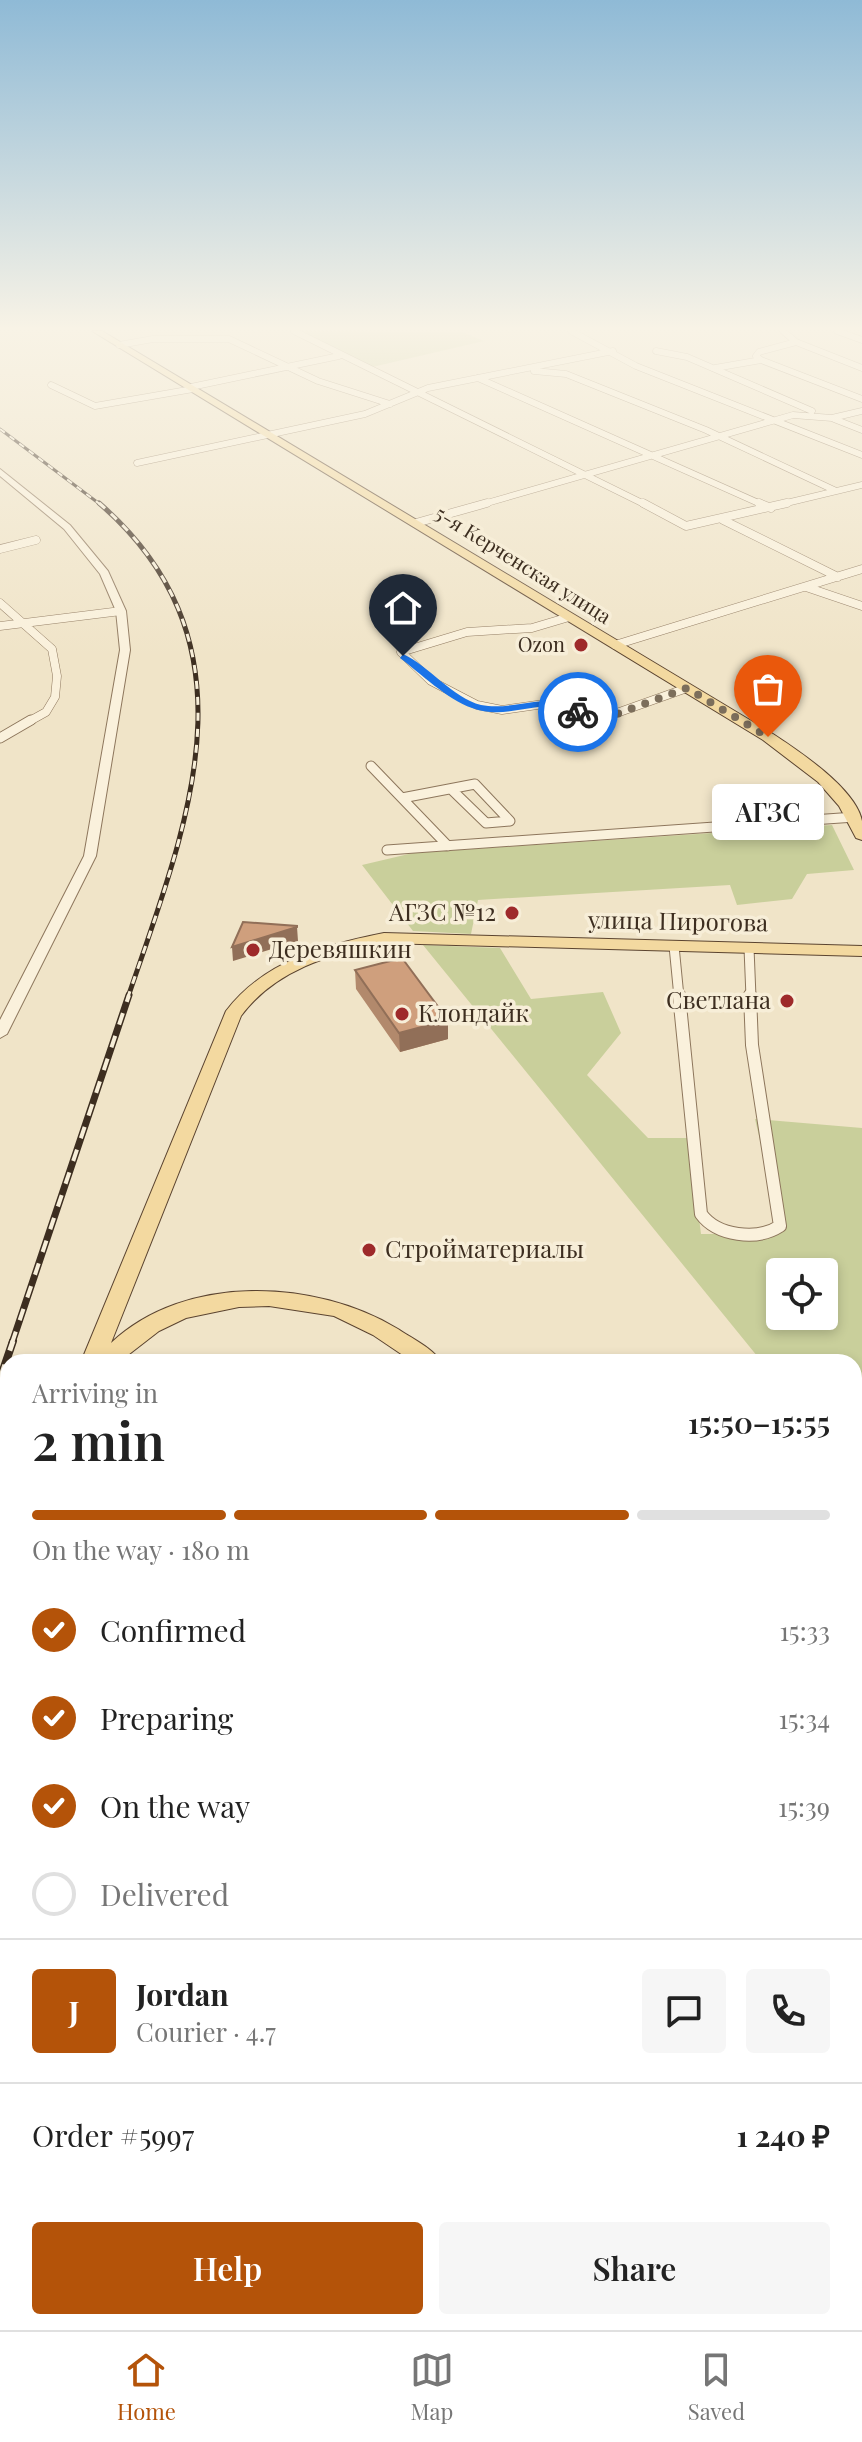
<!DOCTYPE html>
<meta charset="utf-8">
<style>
:root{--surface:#fff;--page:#f6f6f6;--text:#222;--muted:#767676;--line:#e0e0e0;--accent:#b45309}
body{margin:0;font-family:"Playfair Display",serif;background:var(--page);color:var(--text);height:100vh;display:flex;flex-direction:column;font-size:30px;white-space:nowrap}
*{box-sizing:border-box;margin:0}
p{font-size:26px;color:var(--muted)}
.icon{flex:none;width:44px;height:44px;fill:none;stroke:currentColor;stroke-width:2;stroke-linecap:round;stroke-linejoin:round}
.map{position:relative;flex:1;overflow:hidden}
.sheet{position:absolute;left:0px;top:1354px;width:862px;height:976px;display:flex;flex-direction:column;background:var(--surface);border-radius:24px 24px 0 0;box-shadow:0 4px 12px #0003}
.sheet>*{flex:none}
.controls{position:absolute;left:766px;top:1258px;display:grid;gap:16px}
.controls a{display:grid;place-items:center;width:72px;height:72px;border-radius:8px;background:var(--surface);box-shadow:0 4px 12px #0003;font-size:40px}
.pin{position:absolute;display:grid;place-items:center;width:68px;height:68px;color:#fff;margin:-82px -34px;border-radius:50% 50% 50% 0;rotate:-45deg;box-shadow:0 0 8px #0007}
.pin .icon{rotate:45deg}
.courier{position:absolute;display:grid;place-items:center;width:80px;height:80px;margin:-40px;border:6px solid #1a73e8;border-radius:50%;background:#fff;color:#222;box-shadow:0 2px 10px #0007}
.bubble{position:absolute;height:56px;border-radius:8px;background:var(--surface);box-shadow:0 4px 12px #0003;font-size:26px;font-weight:600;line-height:56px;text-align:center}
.headline em{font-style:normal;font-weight:600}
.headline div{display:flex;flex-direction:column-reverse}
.headline{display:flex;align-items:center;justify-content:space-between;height:136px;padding:0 32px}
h1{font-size:52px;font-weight:600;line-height:60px}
.bar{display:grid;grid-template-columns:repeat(4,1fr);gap:12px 8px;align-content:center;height:96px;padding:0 32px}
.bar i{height:10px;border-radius:6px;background:var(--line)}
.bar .active{background:var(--accent)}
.bar p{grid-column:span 4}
.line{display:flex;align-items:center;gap:20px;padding:0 32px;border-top:2px solid var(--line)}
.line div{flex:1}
.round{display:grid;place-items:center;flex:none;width:84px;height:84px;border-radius:8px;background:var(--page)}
ol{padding:0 32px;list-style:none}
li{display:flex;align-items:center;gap:24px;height:88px}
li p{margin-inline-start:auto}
li .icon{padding:8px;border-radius:50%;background:var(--accent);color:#fff;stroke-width:4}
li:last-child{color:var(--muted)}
li i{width:44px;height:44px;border:4px solid var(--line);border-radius:50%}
.action{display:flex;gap:16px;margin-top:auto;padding:16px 32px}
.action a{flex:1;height:92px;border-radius:8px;background:var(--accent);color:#fff;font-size:32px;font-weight:600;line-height:92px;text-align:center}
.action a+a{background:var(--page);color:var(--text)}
.tab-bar{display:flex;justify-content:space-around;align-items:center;height:112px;border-top:2px solid var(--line);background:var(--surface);font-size:22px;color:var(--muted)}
.tab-bar a{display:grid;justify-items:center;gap:4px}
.tab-bar .active{color:var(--accent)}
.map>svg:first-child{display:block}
.green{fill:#c9cf9b;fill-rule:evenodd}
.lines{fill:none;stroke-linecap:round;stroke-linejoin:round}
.minor-far3-casing{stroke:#8d765c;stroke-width:7}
.minor-far2-casing{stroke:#8d765c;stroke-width:9}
.minor-far1-casing{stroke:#8d765c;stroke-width:11}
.minor-casing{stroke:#8d765c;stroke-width:14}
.tertiary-casing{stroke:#8d765c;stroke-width:2}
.primary-casing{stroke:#5b4430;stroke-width:2}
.minor-far3{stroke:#faf1dc;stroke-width:6}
.minor-far2{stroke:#faf1dc;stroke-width:8}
.minor-far1{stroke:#faf1dc;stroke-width:9}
.minor{stroke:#faf1dc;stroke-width:12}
.tertiary{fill:#faf1dc;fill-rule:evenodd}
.primary{fill:#f3d9a0;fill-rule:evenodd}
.rail-far3-casing{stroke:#3d2e20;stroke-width:3}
.rail-far2-casing{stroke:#3d2e20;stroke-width:5}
.rail-far1-casing{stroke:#3d2e20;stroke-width:7}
.rail-casing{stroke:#3d2e20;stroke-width:8}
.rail-far3{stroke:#f7eed8;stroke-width:2;stroke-dasharray:6;stroke-linecap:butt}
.rail-far2{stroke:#f7eed8;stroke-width:3;stroke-dasharray:8;stroke-linecap:butt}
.rail-far1{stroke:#f7eed8;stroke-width:4;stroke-dasharray:12;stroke-linecap:butt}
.rail{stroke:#f7eed8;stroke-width:5;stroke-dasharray:15;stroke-linecap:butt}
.wall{fill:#b2896c}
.shaded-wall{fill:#916f58}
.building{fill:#cf9f7d;stroke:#916f58;stroke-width:2}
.route{fill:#1a73e8}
.done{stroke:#7c6e5b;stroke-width:8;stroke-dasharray:0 14.4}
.poi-dot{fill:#9e2a2b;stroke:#f7eed8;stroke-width:3}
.labels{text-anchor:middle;stroke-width:7;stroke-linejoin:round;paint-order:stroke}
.far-street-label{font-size:20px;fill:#3d2e20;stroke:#f7eed8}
.far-poi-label{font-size:20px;fill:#3d2e20;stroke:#f7eed8;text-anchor:end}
.poi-label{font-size:24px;fill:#3d2e20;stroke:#f7eed8;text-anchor:start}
.street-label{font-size:24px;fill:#3d2e20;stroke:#f7eed8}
</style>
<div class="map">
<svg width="862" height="2330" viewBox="0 0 862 2330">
<rect width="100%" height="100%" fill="#f0e4c8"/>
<path class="green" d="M295,331L462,332L484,341L368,368Z
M832,825L854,870L807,874L792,899L737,905L730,885L478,900L471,934L413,931L362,865L413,853Z
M423,945L500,948L531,999L603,992L621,1033L587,1075L648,1138H689L701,1234H775L780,1226L755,1119L862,1128V1486L854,1476V1362H762ZM780,1272H824V1316H780Z
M8,1654V1845L6,1846L0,1841V1674Z"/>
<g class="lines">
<defs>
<path id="minor-far3" d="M294,331L646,505
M571,331L636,366L862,455
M837,331L862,340
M796,342L862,368
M119,345L153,339H229L318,381L390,404
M656,351L687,357L812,411
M761,360L862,399
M715,368L761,360L756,356L759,352L796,342L783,331
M534,371L566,374L706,430L836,491
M478,378L763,505
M51,385L95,406L193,389
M191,387L339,356
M834,419L862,430
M137,463L365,414L428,388L613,351
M480,505L793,415L832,418L862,411
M778,505L862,485"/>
<path id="minor-far2" d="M643,503L686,526L787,503
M759,503L771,508
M723,520L838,577
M416,523L487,503
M0,549L36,540
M806,587L862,606
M0,603L52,649L57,676L55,697L46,712L28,722
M569,617L532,628L467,632L401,652L431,681L477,705L502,710L558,702L597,720L687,688
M0,626L121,611
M615,645L862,569"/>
<path id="minor-far1" d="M0,738L31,720
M371,766L448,846
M402,798L475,784L510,821L486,823L451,789
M387,850L855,817
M674,946L679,997
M749,948L751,997"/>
<path id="minor" d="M679,995L701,1214C717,1236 757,1241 780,1226L752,1045L750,995"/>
<path id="tertiary" d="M0,469L70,525L108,571L126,611L130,650L96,856L7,1034L0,1038V1020L84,856L120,650L116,611L100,574L64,529L0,476Z"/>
<path id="primary" d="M92,331H102L773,734C799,751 856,789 862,821C862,826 862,834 862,840L856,838L839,806L818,782L763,740Z
M384,933L862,946V956L384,943C330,954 275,970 241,1016L111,1343C185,1273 316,1279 398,1329C411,1338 433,1348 441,1362H413L373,1335L334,1316L269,1306L239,1307L186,1318L159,1331L119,1362H81L226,1011C264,961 324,945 384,933Z
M0,1498L8,1500V1520L0,1518Z
M8,1569V1609L0,1612V1572Z
M854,1634L862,1636V1660L854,1658Z
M854,1711H862V1735H854Z
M8,1849V1880L0,1883V1852Z"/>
</defs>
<use href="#minor-far3" class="minor-far3-casing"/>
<use href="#minor-far2" class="minor-far2-casing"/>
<use href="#minor-far1" class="minor-far1-casing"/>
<use href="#minor" class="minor-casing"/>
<use href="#tertiary" class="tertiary-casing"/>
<use href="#primary" class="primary-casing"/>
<use href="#minor-far3" class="minor-far3"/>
<use href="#minor-far2" class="minor-far2"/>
<use href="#minor-far1" class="minor-far1"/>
<use href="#minor" class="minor"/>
<use href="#tertiary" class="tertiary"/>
<use href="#primary" class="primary"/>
<defs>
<path id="rail-far3" d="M0,429L101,505"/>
<path id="rail-far2" d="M99,503C263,645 187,824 128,997"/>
<path id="rail-far1" d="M12,1343L129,995"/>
<path id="rail" d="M0,1379L13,1341"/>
</defs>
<use href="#rail-far3" class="rail-far3-casing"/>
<use href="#rail-far2" class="rail-far2-casing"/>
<use href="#rail-far1" class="rail-far1-casing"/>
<use href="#rail" class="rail-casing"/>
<use href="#rail-far3" class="rail-far3"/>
<use href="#rail-far2" class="rail-far2"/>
<use href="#rail-far1" class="rail-far1"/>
<use href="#rail" class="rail"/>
</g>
<path class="wall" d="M355,970L448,1020V1039L400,1052L356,989Z
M855,1676L862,1677V1695H855L854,1683Z"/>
<path class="shaded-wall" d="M297,927L298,941L233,961L232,947Z
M448,1020V1039L400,1052L399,1033Z"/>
<path class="building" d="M243,922L297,926V927L232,947Z
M402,958L448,1020L399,1033L355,970Z
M855,1676L862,1677V1690H857Z"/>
<linearGradient id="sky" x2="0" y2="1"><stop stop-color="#8fbad6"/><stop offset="0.5" stop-color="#f8f3e6"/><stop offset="1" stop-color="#f8f3e6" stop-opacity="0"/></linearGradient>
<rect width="862" height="657" fill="url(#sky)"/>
<path class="route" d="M403,654C429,666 453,698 481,705C516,712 553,688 583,712L575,713C541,695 509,722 472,708C447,699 421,674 400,658Z"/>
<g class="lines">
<path class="done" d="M578,712L593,720L603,719L687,688L768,737"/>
</g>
<g class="poi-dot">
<circle cx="581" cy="645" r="8"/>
<circle cx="512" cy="913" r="8"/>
<circle cx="253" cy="950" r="8"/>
<circle cx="787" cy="1001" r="8"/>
<circle cx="402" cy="1014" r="8"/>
<circle cx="369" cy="1250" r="8"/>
</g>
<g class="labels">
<g class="far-street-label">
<text transform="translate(523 565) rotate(32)" y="7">5-я Керченская улица</text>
</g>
<g class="far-poi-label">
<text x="565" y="652">Ozon</text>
</g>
<g class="poi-label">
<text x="496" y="921" text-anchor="end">АГЗС №12</text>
<text x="269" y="958">Деревяшкин</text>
<text x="771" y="1009" text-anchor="end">Светлана</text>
<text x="418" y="1022">Клондайк</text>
<text x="385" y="1258">Стройматериалы</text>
</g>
<g class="street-label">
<text transform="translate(678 922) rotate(1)" y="8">улица Пирогова</text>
</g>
</g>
</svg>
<div class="controls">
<a><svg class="icon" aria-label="locate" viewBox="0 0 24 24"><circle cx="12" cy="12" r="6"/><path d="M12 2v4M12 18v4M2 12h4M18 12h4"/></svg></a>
</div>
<div class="pin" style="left:768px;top:737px;background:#ea580c"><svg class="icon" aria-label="bag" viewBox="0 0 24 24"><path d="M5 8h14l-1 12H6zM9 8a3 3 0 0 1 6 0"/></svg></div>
<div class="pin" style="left:403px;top:656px;background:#1f2937"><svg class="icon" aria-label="home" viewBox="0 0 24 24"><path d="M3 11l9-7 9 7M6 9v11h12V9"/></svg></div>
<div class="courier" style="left:578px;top:712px"><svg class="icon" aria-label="bike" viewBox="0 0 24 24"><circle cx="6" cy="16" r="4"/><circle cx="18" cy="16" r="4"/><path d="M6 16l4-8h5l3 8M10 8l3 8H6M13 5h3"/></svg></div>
<div class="bubble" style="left:712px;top:784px;width:112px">АГЗС</div>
<section class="sheet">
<div class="headline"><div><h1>2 min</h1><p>Arriving in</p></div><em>15:50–15:55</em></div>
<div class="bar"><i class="active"></i><i class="active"></i><i class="active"></i><i></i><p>On the way · 180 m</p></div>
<ol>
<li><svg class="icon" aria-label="check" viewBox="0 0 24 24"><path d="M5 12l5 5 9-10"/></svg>Confirmed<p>15:33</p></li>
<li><svg class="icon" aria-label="check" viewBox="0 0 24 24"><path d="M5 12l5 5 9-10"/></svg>Preparing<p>15:34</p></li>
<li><svg class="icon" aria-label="check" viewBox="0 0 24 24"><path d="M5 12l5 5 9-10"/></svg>On the way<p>15:39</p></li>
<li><i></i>Delivered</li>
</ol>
<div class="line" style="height:144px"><b class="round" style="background:var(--accent);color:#fff">J</b><div><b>Jordan</b><p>Courier · 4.7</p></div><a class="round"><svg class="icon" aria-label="chat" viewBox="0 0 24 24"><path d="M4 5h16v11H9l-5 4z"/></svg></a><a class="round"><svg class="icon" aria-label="phone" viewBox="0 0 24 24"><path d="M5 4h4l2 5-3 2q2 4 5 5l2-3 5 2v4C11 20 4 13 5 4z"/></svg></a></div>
<div class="line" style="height:104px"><div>Order #5997</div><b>1 240 ₽</b></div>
<div class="action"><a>Help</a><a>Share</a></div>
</section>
</div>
<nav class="tab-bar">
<a class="active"><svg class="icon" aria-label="home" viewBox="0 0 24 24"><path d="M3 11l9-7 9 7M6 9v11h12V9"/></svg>Home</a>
<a><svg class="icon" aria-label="map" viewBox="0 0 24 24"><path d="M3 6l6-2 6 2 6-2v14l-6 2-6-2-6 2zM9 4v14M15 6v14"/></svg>Map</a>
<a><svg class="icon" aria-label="saved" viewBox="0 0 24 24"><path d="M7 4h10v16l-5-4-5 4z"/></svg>Saved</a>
</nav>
